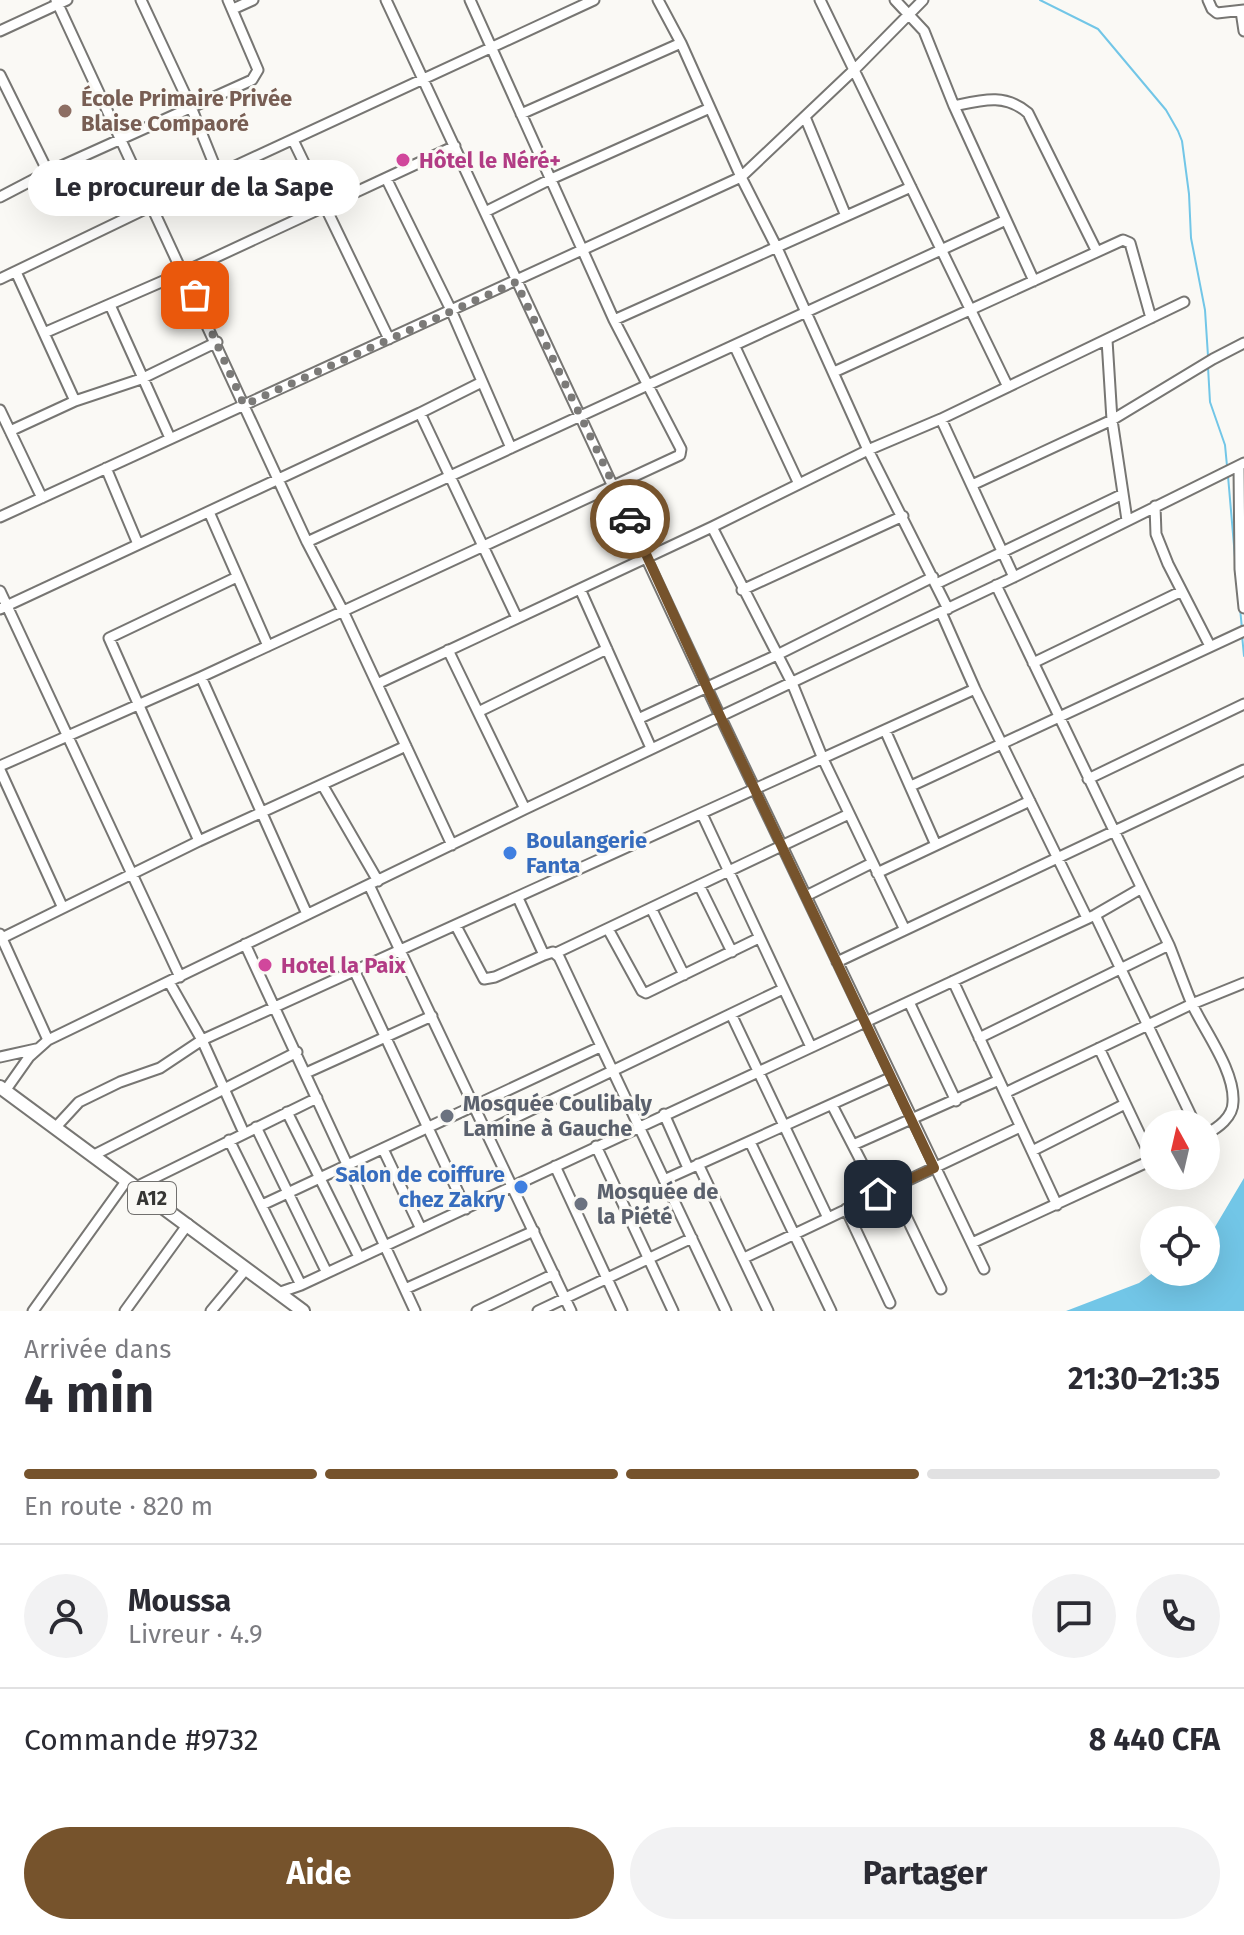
<!DOCTYPE html>
<html lang="fr">
<meta charset="utf-8">
<style>
:root{--surface:#fff;--page:#f2f2f3;--text:#2b2b33;--muted:#7c7c81;--line:#e1e1e2;--accent:#76532c}
body{margin:0;font-family:"Fira Sans",sans-serif;background:var(--page);color:var(--text);height:100vh;display:flex;flex-direction:column;font-size:30px;white-space:nowrap}
*{box-sizing:border-box;margin:0}
p{font-size:26px;color:var(--muted)}
.icon{flex:none;width:44px;height:44px;fill:none;stroke:currentColor;stroke-width:2;stroke-linecap:round;stroke-linejoin:round}
.map{position:relative;height:1311px;overflow:hidden}
.side{display:flex;flex-direction:column;background:var(--surface);flex:1}
.side>*{flex:none}
.needle{width:52px;rotate:352deg}
.fabs{position:absolute;left:1140px;top:1110px;display:grid;gap:16px}
.fabs a{display:grid;place-items:center;width:80px;height:80px;border-radius:50%;background:var(--surface);box-shadow:0 8px 32px #0002;font-size:40px}
.pin{position:absolute;display:grid;place-items:center;width:68px;height:68px;color:#fff;margin:-34px;border-radius:16px;box-shadow:0 4px 12px #0006}
.courier{position:absolute;display:grid;place-items:center;width:80px;height:80px;margin:-40px;border:6px solid #76532c;border-radius:50%;background:#fff;color:#222;box-shadow:0 2px 10px #0007}
.bubble{position:absolute;height:56px;border-radius:28px;background:var(--surface);box-shadow:0 8px 32px #0002;font-size:26px;font-weight:700;line-height:56px;text-align:center}
.head em{font-style:normal;font-weight:700}
.head div{display:flex;flex-direction:column-reverse}
.head{display:flex;align-items:center;justify-content:space-between;height:136px;padding:0 24px}
h1{font-size:52px;font-weight:700;line-height:60px}
.bar{display:grid;grid-template-columns:repeat(4,1fr);gap:12px 8px;align-content:center;height:96px;padding:0 24px}
.bar i{height:10px;border-radius:6px;background:var(--line)}
.bar .active{background:var(--accent)}
.bar p{grid-column:span 4}
.line{display:flex;align-items:center;gap:20px;padding:0 24px;border-top:2px solid var(--line)}
.line div{flex:1}
.round{display:grid;place-items:center;flex:none;width:84px;height:84px;border-radius:42px;background:var(--page)}
.action{display:flex;gap:16px;margin-top:auto;padding:16px 24px}
.action a{flex:1;height:92px;border-radius:48px;background:var(--accent);color:#fff;font-size:32px;font-weight:700;line-height:92px;text-align:center}
.action a+a{background:var(--page);color:var(--text)}
.map>svg:first-child{display:block}
.water{fill:#72c6e7}
.lines{fill:none;stroke-linecap:round;stroke-linejoin:round}
.stream{stroke:#72c6e7;stroke-width:2}
.minor-casing{stroke:#777673;stroke-width:13}
.major-casing{stroke:#777673;stroke-width:16}
.minor{stroke:#fff;stroke-width:9}
.major{stroke:#fff;stroke-width:12}
.done{stroke:#7b7a78;stroke-width:8;stroke-dasharray:0 14.4}
.route{stroke:#76532c;stroke-width:10}
.education-dot{fill:#8d6e63;stroke:#faf9f5;stroke-width:3}
.hotel-dot{fill:#d1479c;stroke:#faf9f5;stroke-width:3}
.shop-dot{fill:#3f7fe0;stroke:#faf9f5;stroke-width:3}
.worship-dot{fill:#6b7280;stroke:#faf9f5;stroke-width:3}
.labels{text-anchor:middle;stroke-width:6;stroke-linejoin:round;paint-order:stroke}
.shield{fill:#faf9f5;stroke:#71706e;stroke-width:2}
.shield-label{font-size:20px;font-weight:bold;fill:#363634}
.education-label{font-size:22px;font-weight:bold;fill:#785e54;stroke:#faf9f5;text-anchor:start}
.hotel-label{font-size:22px;font-weight:bold;fill:#b23c85;stroke:#faf9f5;text-anchor:start}
.shop-label{font-size:22px;font-weight:bold;fill:#366cbe;stroke:#faf9f5;text-anchor:start}
.worship-label{font-size:22px;font-weight:bold;fill:#5b616d;stroke:#faf9f5;text-anchor:start}
</style>
<div class="map">
<svg width="1244" height="1311" viewBox="0 0 1244 1311">
<rect width="100%" height="100%" fill="#faf9f5"/>
<path class="water" d="M1244,1178V1311H1066L1139,1283L1154,1272H1206V1236L1212,1232Z"/>
<g class="lines">
<path class="stream" d="M1040,0L1098,29L1166,110L1178,131L1182,141L1189,194L1191,238L1205,310L1208,356
M1208,367L1210,402L1225,445L1227,466
M1228,476L1235,557
M1240,608L1242,629
M1242,635L1244,656"/>
<defs>
<path id="minor" d="M56,0L307,542L343,611L452,845
M141,0L191,107L218,174
M386,0L720,716L984,1269
M658,0L681,43L741,177L777,248L868,450L948,609
M820,0L1008,387
M895,0L924,31L954,106L1034,281
M1208,0L1212,9L1217,13L1244,10
M233,9L253,0
M1241,11L1244,31
M0,31L67,0
M0,75L48,172
M954,106C982,100 1005,93 1028,113L1097,252
M521,114L681,43
M805,117L846,216
M293,140L389,339
M386,178L451,310L511,448
M0,197L48,172L252,80L258,70L228,0
M485,212L551,179L710,108
M16,272L75,401
M0,279L218,174L594,0
M110,305L170,438
M614,320L911,187
M44,333L184,272L455,146
M1107,340L1112,420L1127,520
M735,347L799,484
M834,372L1123,240L1130,243L1151,318
M0,410L42,498
M420,413L517,618
M941,419L1014,577
M10,431L75,401L141,379L217,342
M1239,466L1240,569L1244,608
M106,468L138,544
M972,485L1112,420L1213,359L1244,343
M1155,506L1156,534L1168,564L1210,646
M209,512L268,646
M0,517L741,177L856,68L923,0
M712,527L792,683L823,759L905,930
M307,542L1006,220
M936,584L1123,494
M996,585L1169,945C1177,965 1184,985 1192,1004C1205,1032 1235,1071 1233,1102C1233,1117 1218,1128 1206,1134
M580,589L651,748
M742,590L903,516
M0,591L180,977
M0,609L420,413L482,382
M941,612L975,689L1087,918
M448,650L525,809
M1033,663L1180,592
M201,677L307,914
M377,684L712,527L868,450L941,419L1184,302
M478,712L607,649
M638,719L777,655L933,577
M885,730L936,845
M0,766L201,677L680,455L681,449L614,320L470,0
M0,770L62,906
M1088,779L1244,704
M323,786L378,881
M911,786L1244,631
M702,814L811,1047
M199,841L109,638L237,577
M877,873L1030,801
M369,885L571,1311
M699,885L732,952
M806,896L872,863
M518,898L544,955L553,952L559,957L726,1311
M651,908L684,975
M1095,915L1195,1124
M456,926L484,979L495,977L544,955
M608,929L642,991L646,993L759,938
M0,934L48,1040
M2,938L199,841L406,746
M245,944L415,1311
M556,953L849,814
M837,962L1244,770
M355,972L466,1209
M953,981L1057,1205
M169,982L202,1040L244,1133
M909,1002L956,1101
M731,1014L828,1218
M979,1038L1169,945
M1099,1048L1152,1160
M0,1057L36,1049
M306,1073L432,1016
M5,1091L29,1057L48,1040L525,809L1014,577L1244,463
M1005,1093L1192,1004L1244,983
M832,1105L878,1194
M287,1112L359,1257
M664,1114L688,1168
M256,1127L327,1273
M55,1128L79,1102L120,1082L160,1068L202,1040L975,689
M487,1131L783,989
M229,1140L301,1285
M750,1142L831,1311
M853,1145L999,1080
M596,1146L673,1311
M383,1149L421,1229
M1032,1151L1125,1104
M94,1155L297,1052
M698,1164L768,1311
M555,1166L622,1311
M664,1180L892,1077
M136,1187L317,1098
M892,1187L941,1289
M262,1205L600,1047
M846,1209L890,1303
M972,1243L1154,1159
M744,1258L1020,1127
M405,1289L534,1231
M278,1293L301,1285L1095,915L1140,889
M33,1311L127,1180
M125,1311L188,1224
M211,1311L246,1269
M477,1311L554,1274
M538,1311L692,1238"/>
<path id="major" d="M0,1087L303,1311"/>
</defs>
<use href="#minor" class="minor-casing"/>
<use href="#major" class="major-casing"/>
<use href="#minor" class="minor"/>
<use href="#major" class="major"/>
</g>
<g class="lines">
<path class="done" d="M195,295L244,405L516,282L630,519"/>
<path class="route" d="M630,519L720,716L934,1168L878,1194"/>
</g>
<circle class="education-dot" cx="65" cy="111" r="8"/>
<g class="hotel-dot">
<circle cx="403" cy="160" r="8"/>
<circle cx="265" cy="965" r="8"/>
</g>
<g class="shop-dot">
<circle cx="510" cy="853" r="8"/>
<circle cx="521" cy="1187" r="8"/>
</g>
<g class="worship-dot">
<circle cx="447" cy="1116" r="8"/>
<circle cx="581" cy="1204" r="8"/>
</g>
<g class="labels">
<rect class="shield" x="128" y="1182" width="48" height="32" rx="6"/>
<g class="shield-label">
<text x="152" y="1205">A12</text>
</g>
<g class="education-label">
<text x="81" y="106">École Primaire Privée<tspan x="81" dy="25">Blaise Compaoré</tspan></text>
</g>
<g class="hotel-label">
<text x="419" y="168">Hôtel le Néré+</text>
<text x="281" y="973">Hotel la Paix</text>
</g>
<g class="shop-label">
<text x="526" y="848">Boulangerie<tspan x="526" dy="25">Fanta</tspan></text>
<text x="505" y="1182" text-anchor="end">Salon de coiffure<tspan x="505" dy="25">chez Zakry</tspan></text>
</g>
<g class="worship-label">
<text x="463" y="1111">Mosquée Coulibaly<tspan x="463" dy="25">Lamine à Gauche</tspan></text>
<text x="597" y="1199">Mosquée de<tspan x="597" dy="25">la Piété</tspan></text>
</g>
</g>
</svg>
<div class="fabs">
<a><svg class="needle" viewBox="-14 -14 28 28"><path d="M0-13l5 13h-10z" fill="#e53935"/><path d="M0 13l5-13h-10z" fill="#7c7c81"/></svg></a>
<a><svg class="icon" aria-label="locate" viewBox="0 0 24 24"><circle cx="12" cy="12" r="6"/><path d="M12 2v4M12 18v4M2 12h4M18 12h4"/></svg></a>
</div>
<div class="pin" style="left:195px;top:295px;background:#ea580c"><svg class="icon" aria-label="bag" viewBox="0 0 24 24"><path d="M5 8h14l-1 12H6zM9 8a3 3 0 0 1 6 0"/></svg></div>
<div class="pin" style="left:878px;top:1194px;background:#1f2937"><svg class="icon" aria-label="home" viewBox="0 0 24 24"><path d="M3 11l9-7 9 7M6 9v11h12V9"/></svg></div>
<div class="courier" style="left:630px;top:519px"><svg class="icon" aria-label="car" viewBox="0 0 24 24"><path d="M5 17H2v-5l4-1 3-4h7l3 4 3 1v5h-3M9 17h6M6 11h13"/><circle cx="7" cy="17" r="2"/><circle cx="17" cy="17" r="2"/></svg></div>
<div class="bubble" style="left:28px;top:160px;width:332px">Le procureur de la Sape</div>
</div>
<section class="side">
<div class="head"><div><h1>4 min</h1><p>Arrivée dans</p></div><em>21:30–21:35</em></div>
<div class="bar"><i class="active"></i><i class="active"></i><i class="active"></i><i></i><p>En route · 820 m</p></div>
<div class="line" style="height:144px"><a class="round"><svg class="icon" aria-label="person" viewBox="0 0 24 24"><circle cx="12" cy="8" r="4"/><path d="M4 21q1-7 8-7t8 7"/></svg></a><div><b>Moussa</b><p>Livreur · 4.9</p></div><a class="round"><svg class="icon" aria-label="chat" viewBox="0 0 24 24"><path d="M4 5h16v11H9l-5 4z"/></svg></a><a class="round"><svg class="icon" aria-label="phone" viewBox="0 0 24 24"><path d="M5 4h4l2 5-3 2q2 4 5 5l2-3 5 2v4C11 20 4 13 5 4z"/></svg></a></div>
<div class="line" style="height:104px"><div>Commande #9732</div><b>8 440 CFA</b></div>
<div class="action"><a>Aide</a><a>Partager</a></div>
</section>
